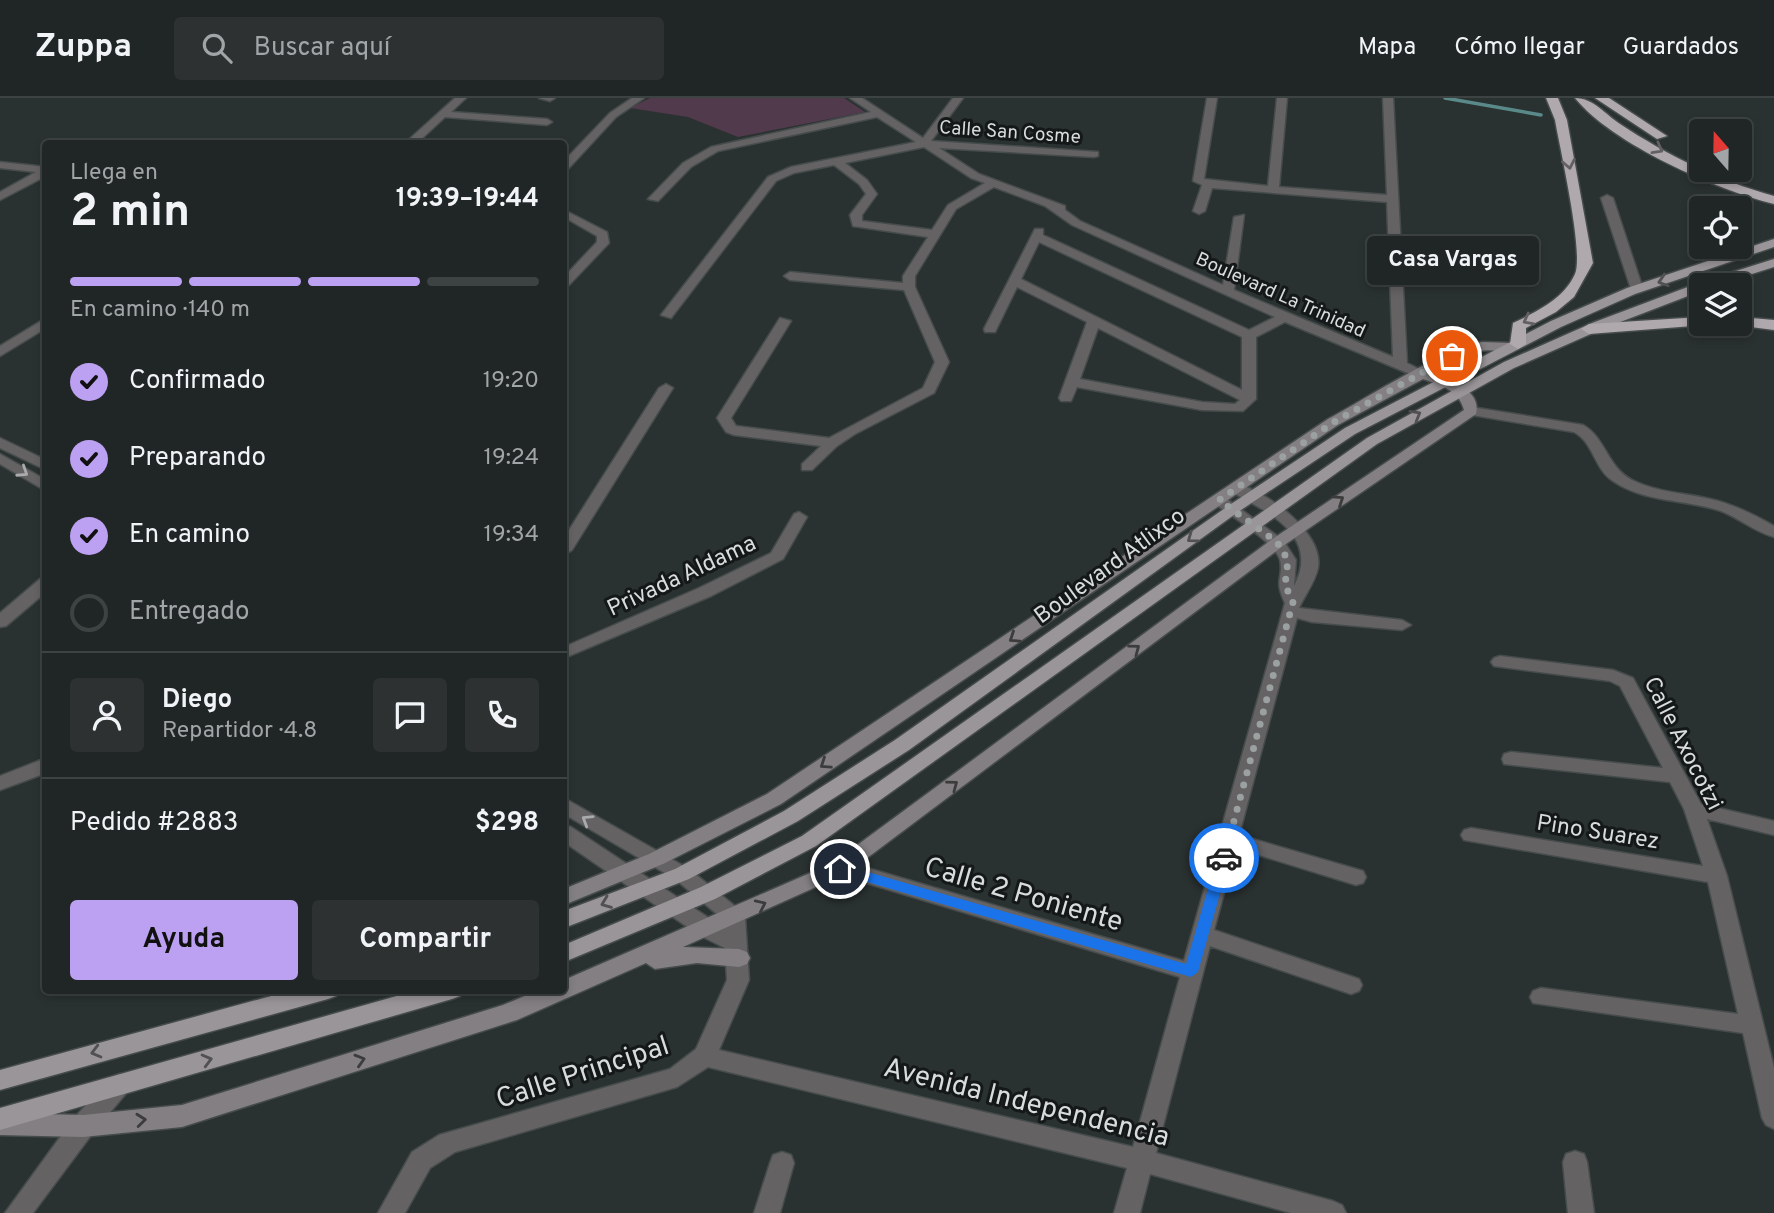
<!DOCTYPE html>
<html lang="es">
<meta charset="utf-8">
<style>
:root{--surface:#202525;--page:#2d3132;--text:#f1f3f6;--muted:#a2a5a7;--line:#3d4242;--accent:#bca0f2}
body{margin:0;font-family:Overpass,sans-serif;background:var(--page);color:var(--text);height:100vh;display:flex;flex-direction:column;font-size:26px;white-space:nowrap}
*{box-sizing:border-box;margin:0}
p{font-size:23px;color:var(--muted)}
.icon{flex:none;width:38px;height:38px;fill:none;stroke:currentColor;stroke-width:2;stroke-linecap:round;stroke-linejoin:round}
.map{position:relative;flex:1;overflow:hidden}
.sheet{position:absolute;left:42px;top:42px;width:525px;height:854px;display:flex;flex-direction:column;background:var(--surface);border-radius:7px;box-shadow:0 4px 10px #0003,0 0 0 2px var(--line)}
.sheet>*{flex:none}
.needle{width:46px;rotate:340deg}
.tools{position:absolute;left:1689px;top:21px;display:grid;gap:14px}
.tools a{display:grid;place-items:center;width:63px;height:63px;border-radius:7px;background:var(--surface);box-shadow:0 4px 10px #0003,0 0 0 2px var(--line);font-size:35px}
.pin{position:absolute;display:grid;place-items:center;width:60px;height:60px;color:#fff;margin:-30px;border:4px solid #fff;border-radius:50%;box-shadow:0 2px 7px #0007}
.courier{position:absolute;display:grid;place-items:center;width:70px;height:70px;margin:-35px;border:5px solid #1a73e8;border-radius:50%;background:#fff;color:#222;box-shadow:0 2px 9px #0007}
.bubble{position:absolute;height:49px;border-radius:7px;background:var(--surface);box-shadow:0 4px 10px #0003,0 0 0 2px var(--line);font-size:23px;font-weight:700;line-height:49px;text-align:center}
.headline em{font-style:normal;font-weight:700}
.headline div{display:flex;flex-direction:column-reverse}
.headline{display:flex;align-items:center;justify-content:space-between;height:119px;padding:0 28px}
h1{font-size:46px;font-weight:700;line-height:52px}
.bar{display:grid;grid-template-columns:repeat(4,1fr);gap:10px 7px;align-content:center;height:84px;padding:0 28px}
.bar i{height:9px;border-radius:5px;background:var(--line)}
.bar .current{background:var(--accent)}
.bar p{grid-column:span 4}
.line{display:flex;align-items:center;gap:18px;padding:0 28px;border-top:2px solid var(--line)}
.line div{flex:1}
.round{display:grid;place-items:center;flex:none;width:74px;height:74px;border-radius:7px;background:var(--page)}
ol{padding:0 28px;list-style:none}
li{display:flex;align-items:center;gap:21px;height:77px}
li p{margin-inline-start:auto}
li .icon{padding:7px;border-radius:50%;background:var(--accent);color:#111;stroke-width:4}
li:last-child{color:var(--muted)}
li i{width:38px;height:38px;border:4px solid var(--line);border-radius:50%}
.action{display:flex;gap:14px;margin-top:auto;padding:14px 28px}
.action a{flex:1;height:80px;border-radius:7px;background:var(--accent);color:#111;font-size:28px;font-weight:700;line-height:80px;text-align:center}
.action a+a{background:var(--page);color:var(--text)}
header{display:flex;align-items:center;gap:42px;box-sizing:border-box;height:98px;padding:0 35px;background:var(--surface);border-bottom:2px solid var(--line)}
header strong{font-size:33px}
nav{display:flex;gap:38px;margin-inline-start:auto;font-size:24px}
.search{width:490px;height:63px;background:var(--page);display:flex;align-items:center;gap:18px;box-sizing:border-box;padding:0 24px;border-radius:7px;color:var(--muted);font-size:26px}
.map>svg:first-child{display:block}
.green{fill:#503a4b}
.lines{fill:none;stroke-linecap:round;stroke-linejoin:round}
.stream{stroke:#598a89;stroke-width:3.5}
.street-casing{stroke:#464c4c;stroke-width:3}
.secondary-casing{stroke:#464c4c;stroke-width:3}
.primary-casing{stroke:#464c4c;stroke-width:3}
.highway-casing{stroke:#464c4c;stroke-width:3}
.street{fill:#656264;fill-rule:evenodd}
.secondary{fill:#837f82;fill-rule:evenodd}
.primary{fill:#9a9598;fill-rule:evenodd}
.highway{fill:#afa8ad;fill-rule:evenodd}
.oneway{stroke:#626062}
.oneway2{stroke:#515052}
.oneway3{stroke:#aaabac}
.oneway4{stroke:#3c3c3d}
.route{fill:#1a73e8}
.done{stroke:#9ba0a0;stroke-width:7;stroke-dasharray:0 12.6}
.labels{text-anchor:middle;stroke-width:6;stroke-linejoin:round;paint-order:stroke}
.far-street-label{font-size:19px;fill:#d8dcdc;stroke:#151818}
.street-label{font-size:23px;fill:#d8dcdc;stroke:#151818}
.near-street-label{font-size:28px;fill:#d8dcdc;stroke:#151818}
</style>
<header>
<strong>Zuppa</strong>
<div class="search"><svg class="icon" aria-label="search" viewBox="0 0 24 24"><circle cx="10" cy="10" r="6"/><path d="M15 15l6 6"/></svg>Buscar aquí</div>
<nav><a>Mapa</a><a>Cómo llegar</a><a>Guardados</a></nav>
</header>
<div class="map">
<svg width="1774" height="1115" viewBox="0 0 1774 1115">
<rect width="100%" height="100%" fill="#2a3131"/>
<path class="green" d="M650,0H844L865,14L738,39L688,19L630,10Z"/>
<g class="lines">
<path class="stream" d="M1445,0L1541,17"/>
<defs>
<path id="street" d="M455,0H466L451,14L547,21L552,24L547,27L445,19L416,46H404Z
M539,0H555L550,3Z
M632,0H644L616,19L568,71L564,72V63L610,15Z
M850,0H862L923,40L953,0H963L931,43L1098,54V58L1094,59L939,50L979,76L1065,108V112L1080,123L1223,187L1234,119L1244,117L1234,192L1393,259L1387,104L1212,90L1205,113L1199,116L1193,113L1202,87L1193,83L1207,0H1217L1204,81L1268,88L1277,0H1287L1279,89L1387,97L1383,0H1393L1407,265L1427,275L1420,279L1415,278L1285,224L1256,239V301L1243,313L1202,312L1077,289L1071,303H1061L1059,300L1087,224L1017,189L995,234H985L984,231L1035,131H1043V137L1249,232L1275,219L1072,127L1045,108L994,89L956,111L915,178V189L949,264L934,295L855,336L837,348L812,372H802V366L821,348L734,337L726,334L717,320L780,220L791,223L731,320L736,328L829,340L923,290L935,264L904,192L790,182L784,178L790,174L903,185V178L928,139L853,128L850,117L866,96L859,86L834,67L794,75L776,83L671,220L661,217L768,79L791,69L916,44L877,19L718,53L691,69L658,103L648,101L683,65L711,49L871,14ZM924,49L971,80L985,85L948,107L932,132L862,123V117L877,96L867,82L845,65ZM1039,144L1242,239V292L1021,181ZM1098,230L1240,302L1235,306L1202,304L1080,281Z
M0,64L46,69V78L0,102V94L36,74L0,70Z
M1607,97L1613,100L1643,191L1641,194L1631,191L1601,100Z
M564,112L607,134L609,145L568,188L564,189V179L597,144V138L564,119Z
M46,220V230L0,258V248Z
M666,286L673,290L572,452L564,457V440L659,290Z
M1471,309L1583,327C1606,340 1607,369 1632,382C1656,394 1684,395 1710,401C1733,406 1753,416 1774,428V439C1755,434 1739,420 1721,413C1686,401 1645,405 1613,383C1594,371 1594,345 1574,334L1466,316V310Z
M0,340L46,362V372L0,350Z
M0,356L46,382V393L0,366Z
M1235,385C1266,393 1324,434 1318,470C1315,484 1305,497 1299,510L1402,522L1411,527L1402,532L1312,524L1297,520L1239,737L1363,773L1366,779L1363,785L1356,787L1236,750L1214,832L1359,881L1362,887L1359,893L1351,896L1210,848L1156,1055L1333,1103L1342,1107L1346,1115H1291L1150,1076L1140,1115H1114L1127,1070L708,969L677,989L455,1054L430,1070L405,1115H378L412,1054L439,1037L670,971L696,951L727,882L725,850L699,837L564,744V727L571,729L724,830V822L675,781L564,716V700L689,771L741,813L745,819L749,882L719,952L1133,1049L1180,879L833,775L830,770L833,765L840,762L1184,863L1285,505C1273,480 1284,481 1280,462C1276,445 1228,416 1214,405L1211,402L1214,399H1224L1283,442L1296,462L1294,488C1321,437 1267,414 1230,393L1227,390Z
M799,414L807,419L783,461L711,498L564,560V549L699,490L771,455L794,416Z
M46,480V494L6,528L0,529V515L40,481Z
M1500,558L1613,572L1633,580L1701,706L1774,723V737L1707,721L1727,778L1774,970V1031L1766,1027L1762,1020L1743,935L1533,905L1530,899L1533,893L1541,890L1738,916L1708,784L1464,742L1461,737L1464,732L1471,730L1703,768L1684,711L1670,684L1504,666L1502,661L1504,656L1511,654L1663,670L1620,588L1610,583L1494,568L1491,564L1494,560Z
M46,660V675L0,692V678Z
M120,976L128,979L132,986L128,993L92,1036L33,1115H5L74,1020L112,979Z
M1575,1053L1584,1056L1587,1064L1594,1115H1568L1563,1064L1566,1056Z
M782,1054L791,1057L794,1065L780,1115H754L770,1065L773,1057Z"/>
<path id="secondary" d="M1482,244L1512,245L1519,249C1509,257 1492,250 1480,253C1464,256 1448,267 1434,275C1451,281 1482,293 1476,316L1283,448L847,775L683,849L739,851L747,854L750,860L747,866L739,869L697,865L655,871L646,865L517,922L182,1029L83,1039L0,1037V1015L83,1017L182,1007L503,907L539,892H564V882L833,765L1271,442L1464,312C1459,292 1440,287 1423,281L1338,327L781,706L663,766L564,807V791L649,756L767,696L1328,321C1374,296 1434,256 1482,244Z"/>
<path id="primary" d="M1774,141V149L1635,196L1561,229L1355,336L1238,414L909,652L798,723L689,781L564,830V813L675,771L784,713L895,642L1228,408L1345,330L1551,223L1627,190Z
M1774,161V169L1717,187H1701V193L1602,231L1514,270L1377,346L816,748L715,801L564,864V847L701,789L802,738L1367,340L1504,264L1592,225L1701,184Z
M293,892H339L336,898L328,901L0,992V972Z
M418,892H463L460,898L452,901L0,1032V1010Z"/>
<path id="highway" d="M1546,0H1558L1567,22L1593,165L1574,199L1556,214L1526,230V246L1518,251L1510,246L1513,225C1536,214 1564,201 1575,176C1584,155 1560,51 1555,22Z
M1575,0C1593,0 1605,16 1620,26C1667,57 1719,83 1774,98V106C1717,92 1612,46 1575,0Z
M1595,0H1609L1667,38L1657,41Z
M1701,219V226L1706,227L1589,236L1581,231L1589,226Z
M1740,219L1774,222V232L1735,227L1740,226Z"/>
</defs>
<use href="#street" class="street-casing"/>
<use href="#secondary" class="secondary-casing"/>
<use href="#primary" class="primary-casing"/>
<use href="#highway" class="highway-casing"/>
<use href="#street" class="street"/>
<use href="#secondary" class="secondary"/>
<use href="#primary" class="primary"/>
<use href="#highway" class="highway"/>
</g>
<defs><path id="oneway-chevron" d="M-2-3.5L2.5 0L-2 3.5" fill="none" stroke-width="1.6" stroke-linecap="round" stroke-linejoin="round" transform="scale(1.75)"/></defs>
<g class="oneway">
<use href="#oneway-chevron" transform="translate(1658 51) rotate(29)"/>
<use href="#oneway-chevron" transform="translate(1569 66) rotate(79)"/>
<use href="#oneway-chevron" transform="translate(1528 222) rotate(152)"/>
</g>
<g class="oneway2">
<use href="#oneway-chevron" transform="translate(1663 183) rotate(162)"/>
<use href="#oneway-chevron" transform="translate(1416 317) rotate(-30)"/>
<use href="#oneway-chevron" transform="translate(1192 440) rotate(144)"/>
<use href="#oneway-chevron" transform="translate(606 805) rotate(159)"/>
<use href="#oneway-chevron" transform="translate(96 954) rotate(165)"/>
<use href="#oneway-chevron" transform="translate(207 962) rotate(-15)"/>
</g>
<g class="oneway3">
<use href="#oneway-chevron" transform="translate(23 374) rotate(33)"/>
<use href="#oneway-chevron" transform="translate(587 722) rotate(-148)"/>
</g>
<g class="oneway4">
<use href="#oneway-chevron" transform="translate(1339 402) rotate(-34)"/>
<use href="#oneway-chevron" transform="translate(1014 540) rotate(146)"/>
<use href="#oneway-chevron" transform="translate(1135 551) rotate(-37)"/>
<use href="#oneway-chevron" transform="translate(825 666) rotate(146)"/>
<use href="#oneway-chevron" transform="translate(953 687) rotate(-37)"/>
<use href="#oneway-chevron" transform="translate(761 807) rotate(-25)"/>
<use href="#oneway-chevron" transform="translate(360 962) rotate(-17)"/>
<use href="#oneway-chevron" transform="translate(141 1022) rotate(-6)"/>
</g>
<path class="route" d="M1224,755L1230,760L1198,874L1191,879L840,776L834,771L840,766L1186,866L1217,760Z"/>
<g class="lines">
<path class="done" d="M1224,760L1293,504L1285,487L1288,462L1277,444L1219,402L1334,324L1452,258"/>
</g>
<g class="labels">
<g class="far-street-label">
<text transform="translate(1010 33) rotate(4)" y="7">Calle San Cosme</text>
<text transform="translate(1281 196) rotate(24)" y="7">Boulevard La Trinidad</text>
</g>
<g class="street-label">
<text transform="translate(1109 467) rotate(-36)" y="8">Boulevard Atlixco</text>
<text transform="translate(681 477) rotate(-25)" y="8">Privada Aldama</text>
<text transform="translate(1684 645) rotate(63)" y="8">Calle Axocotzi</text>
<text transform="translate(1598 733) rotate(9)" y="8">Pino Suarez</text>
</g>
<g class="near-street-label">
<text transform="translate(1024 795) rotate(16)" y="10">Calle 2 Poniente</text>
<text transform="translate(582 973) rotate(-18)" y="10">Calle Principal</text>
<text transform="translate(1027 1003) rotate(14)" y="10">Avenida Independencia</text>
</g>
</g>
</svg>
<div class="tools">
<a><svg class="needle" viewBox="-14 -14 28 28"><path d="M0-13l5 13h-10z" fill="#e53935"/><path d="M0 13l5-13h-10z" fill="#a2a5a7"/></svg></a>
<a><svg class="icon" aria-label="locate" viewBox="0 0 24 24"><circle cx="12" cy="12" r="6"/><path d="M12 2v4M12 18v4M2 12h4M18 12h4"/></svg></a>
<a><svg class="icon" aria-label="layers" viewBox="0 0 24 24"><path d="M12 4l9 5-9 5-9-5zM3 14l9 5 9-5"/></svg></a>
</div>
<div class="pin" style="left:1452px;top:258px;background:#ea580c"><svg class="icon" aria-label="bag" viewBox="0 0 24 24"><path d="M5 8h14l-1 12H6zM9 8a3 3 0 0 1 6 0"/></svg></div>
<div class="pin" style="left:840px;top:771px;background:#1f2937"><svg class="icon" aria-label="home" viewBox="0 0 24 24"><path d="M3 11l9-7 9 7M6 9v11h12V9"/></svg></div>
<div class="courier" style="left:1224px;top:760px"><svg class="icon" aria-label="car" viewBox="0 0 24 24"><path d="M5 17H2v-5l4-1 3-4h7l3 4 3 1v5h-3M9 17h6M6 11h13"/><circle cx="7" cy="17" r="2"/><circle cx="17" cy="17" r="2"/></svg></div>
<div class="bubble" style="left:1367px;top:138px;width:172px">Casa Vargas</div>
<section class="sheet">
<div class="headline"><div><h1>2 min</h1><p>Llega en</p></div><em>19:39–19:44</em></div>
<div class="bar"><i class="current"></i><i class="current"></i><i class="current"></i><i></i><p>En camino · 140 m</p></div>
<ol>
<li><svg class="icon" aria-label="check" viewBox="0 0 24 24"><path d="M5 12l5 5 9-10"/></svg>Confirmado<p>19:20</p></li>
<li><svg class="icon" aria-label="check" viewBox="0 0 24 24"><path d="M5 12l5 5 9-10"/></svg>Preparando<p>19:24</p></li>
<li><svg class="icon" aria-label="check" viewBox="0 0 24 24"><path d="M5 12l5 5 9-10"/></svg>En camino<p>19:34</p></li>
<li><i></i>Entregado</li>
</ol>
<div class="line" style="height:126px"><a class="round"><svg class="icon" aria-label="person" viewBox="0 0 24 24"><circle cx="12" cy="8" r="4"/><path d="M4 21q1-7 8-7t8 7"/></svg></a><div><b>Diego</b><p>Repartidor · 4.8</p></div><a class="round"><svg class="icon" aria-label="chat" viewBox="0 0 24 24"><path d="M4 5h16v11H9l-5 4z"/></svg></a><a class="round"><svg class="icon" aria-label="phone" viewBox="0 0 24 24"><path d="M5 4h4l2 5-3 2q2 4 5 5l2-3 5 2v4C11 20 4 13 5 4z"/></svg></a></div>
<div class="line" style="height:91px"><div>Pedido #2883</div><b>$298</b></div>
<div class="action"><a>Ayuda</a><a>Compartir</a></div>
</section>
</div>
